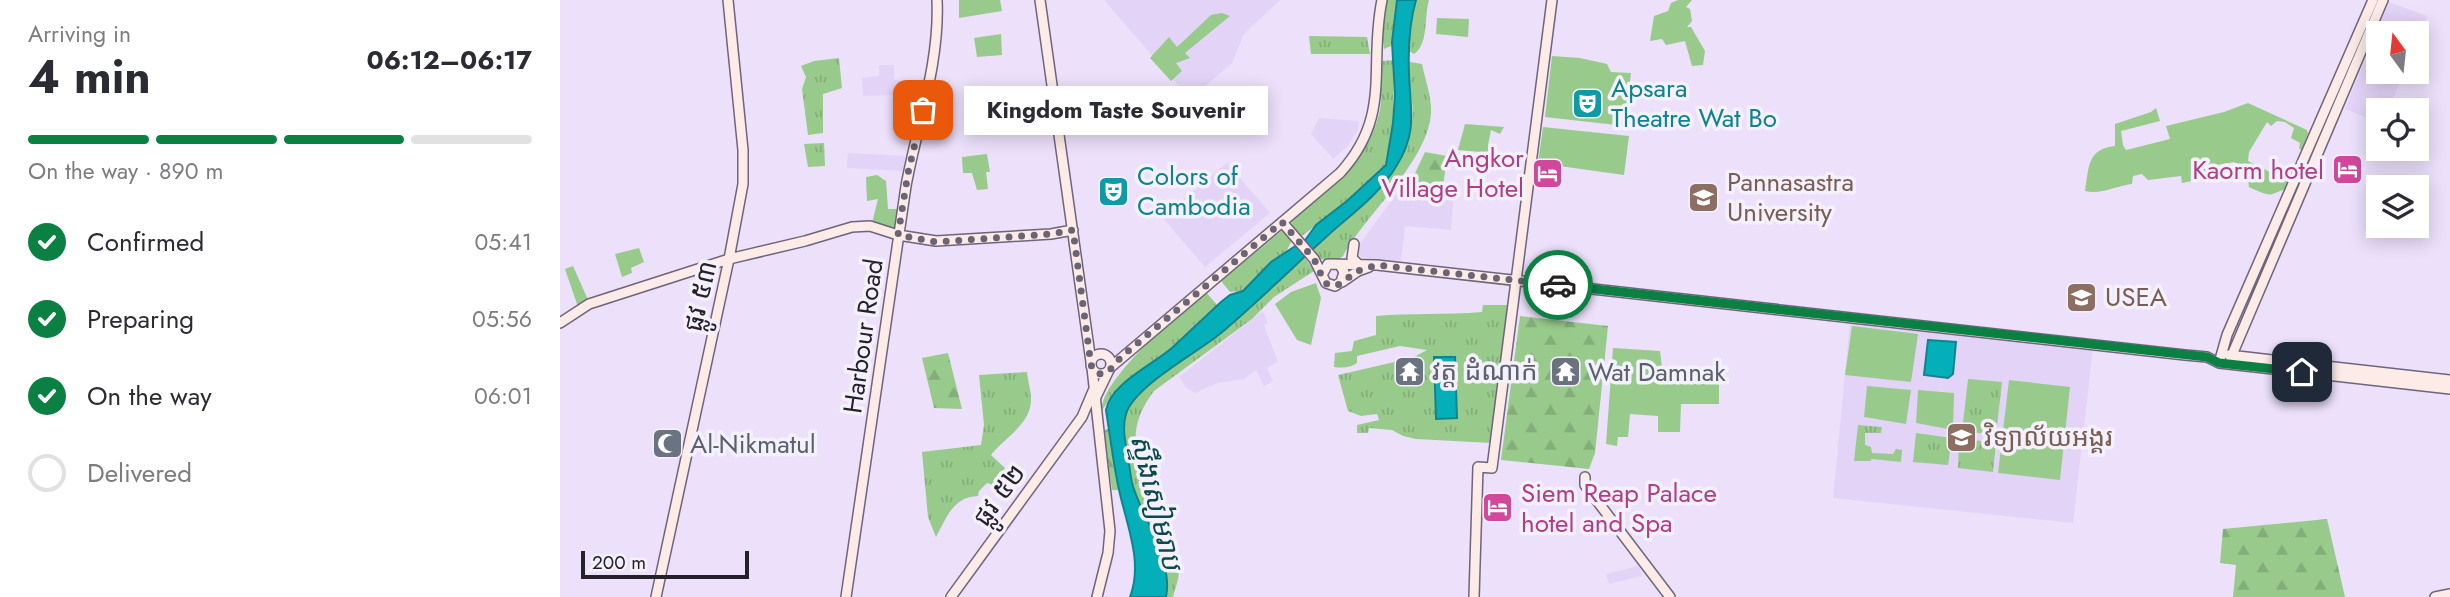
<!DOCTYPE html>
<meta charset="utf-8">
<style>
:root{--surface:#fff;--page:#f2f2f3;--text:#2b2b33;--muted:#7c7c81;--line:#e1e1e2;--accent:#0b8043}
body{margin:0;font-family:Jost,"Noto Sans Khmer",sans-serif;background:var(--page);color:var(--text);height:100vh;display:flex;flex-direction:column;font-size:26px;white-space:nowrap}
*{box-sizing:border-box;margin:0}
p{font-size:23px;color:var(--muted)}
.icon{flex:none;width:38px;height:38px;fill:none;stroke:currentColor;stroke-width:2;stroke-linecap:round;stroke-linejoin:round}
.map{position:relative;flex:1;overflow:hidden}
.details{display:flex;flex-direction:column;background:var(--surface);width:560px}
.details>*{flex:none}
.needle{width:46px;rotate:345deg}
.buttons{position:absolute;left:1806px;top:21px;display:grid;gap:14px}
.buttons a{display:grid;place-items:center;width:63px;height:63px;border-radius:0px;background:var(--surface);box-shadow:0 4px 18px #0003;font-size:35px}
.scale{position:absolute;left:21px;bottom:18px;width:168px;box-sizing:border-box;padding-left:7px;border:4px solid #25212b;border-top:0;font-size:19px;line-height:24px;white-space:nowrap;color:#25212b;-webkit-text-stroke:5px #f5f1fc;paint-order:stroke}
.pin{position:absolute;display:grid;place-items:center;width:60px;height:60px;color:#fff;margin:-30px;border-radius:14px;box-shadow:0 4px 10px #0006}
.courier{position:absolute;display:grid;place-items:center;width:70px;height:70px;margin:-35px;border:5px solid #0b8043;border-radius:50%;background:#fff;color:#222;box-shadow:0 2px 9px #0007}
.bubble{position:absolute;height:49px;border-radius:0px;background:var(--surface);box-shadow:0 4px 18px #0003;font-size:23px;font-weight:700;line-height:49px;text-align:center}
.head em{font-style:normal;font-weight:700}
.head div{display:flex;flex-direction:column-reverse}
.head{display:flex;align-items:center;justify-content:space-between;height:119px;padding:0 28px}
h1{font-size:46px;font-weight:700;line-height:52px}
.bar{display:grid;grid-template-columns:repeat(4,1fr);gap:10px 7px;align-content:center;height:84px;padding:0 28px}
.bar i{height:9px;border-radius:5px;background:var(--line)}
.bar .current{background:var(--accent)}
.bar p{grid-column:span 4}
ol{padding:0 28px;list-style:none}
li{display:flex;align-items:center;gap:21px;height:77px}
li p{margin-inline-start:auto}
li .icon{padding:7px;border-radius:50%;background:var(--accent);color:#fff;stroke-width:4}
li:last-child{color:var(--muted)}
li i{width:38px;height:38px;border:4px solid var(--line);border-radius:50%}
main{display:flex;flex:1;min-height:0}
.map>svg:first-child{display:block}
.built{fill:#e3d4f7}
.grass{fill:url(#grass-tufts)}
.forest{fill:url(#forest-firs)}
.garden{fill:#98ca8c}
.water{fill:#05afb9;stroke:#0f848e;stroke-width:2}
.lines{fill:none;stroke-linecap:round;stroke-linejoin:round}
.secondary-casing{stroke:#6e647c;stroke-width:12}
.secondary{stroke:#fcebe7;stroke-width:9}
.done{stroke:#6b6474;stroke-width:7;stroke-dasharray:0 12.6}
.route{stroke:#0b8043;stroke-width:9}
.labels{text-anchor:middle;stroke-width:7;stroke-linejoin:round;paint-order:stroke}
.culture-label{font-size:26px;fill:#0d838f;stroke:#f5f1fc;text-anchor:start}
.hotel-label{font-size:26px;fill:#b23c85;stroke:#f5f1fc;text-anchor:end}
.education-label{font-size:26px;fill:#785e54;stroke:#f5f1fc;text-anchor:start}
.street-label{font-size:26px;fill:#25212b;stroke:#f5f1fc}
.worship-label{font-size:26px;fill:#5b616d;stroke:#f5f1fc;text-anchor:start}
.water-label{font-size:28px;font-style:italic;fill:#0b494d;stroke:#f5f1fc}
</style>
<main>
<section class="details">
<div class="head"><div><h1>4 min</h1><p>Arriving in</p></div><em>06:12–06:17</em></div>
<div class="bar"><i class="current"></i><i class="current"></i><i class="current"></i><i></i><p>On the way · 890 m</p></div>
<ol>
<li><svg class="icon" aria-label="check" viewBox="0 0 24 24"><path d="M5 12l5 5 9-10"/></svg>Confirmed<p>05:41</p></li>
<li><svg class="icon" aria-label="check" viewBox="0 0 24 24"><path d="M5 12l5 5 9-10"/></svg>Preparing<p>05:56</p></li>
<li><svg class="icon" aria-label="check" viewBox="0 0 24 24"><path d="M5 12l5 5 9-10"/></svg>On the way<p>06:01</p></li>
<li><i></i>Delivered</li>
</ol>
</section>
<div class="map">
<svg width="1890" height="597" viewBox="0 0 1890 597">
<defs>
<pattern id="grass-tufts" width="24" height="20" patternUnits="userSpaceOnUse" patternTransform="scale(1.75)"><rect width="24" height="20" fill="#98ca8c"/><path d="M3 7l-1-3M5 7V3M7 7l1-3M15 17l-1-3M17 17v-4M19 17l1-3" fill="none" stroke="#83ad79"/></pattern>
<pattern id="forest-firs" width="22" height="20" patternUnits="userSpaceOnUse" patternTransform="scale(1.75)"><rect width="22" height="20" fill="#98ca8c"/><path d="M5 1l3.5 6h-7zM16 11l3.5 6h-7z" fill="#83ad79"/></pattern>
</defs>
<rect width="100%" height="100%" fill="#ece0fb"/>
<path class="built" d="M544,0H720L684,34L672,63L630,99Z
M1829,2L1867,16L1857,42V33H1818V72H1844L1828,110H1818V122L1785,109Z
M319,65H334V80L364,83L360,100H335L334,95L303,96L302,78L319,76Z
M759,118L799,121L798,130L787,147L773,159L751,134Z
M288,153L345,156L344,171L287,168Z
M667,163L710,213L645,267L602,217Z
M840,189L894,194L891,230L845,226L841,261L801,257L797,254L796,249Z
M703,311L708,323L704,325L718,362L707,368L713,381L704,386L696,370L684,379L658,383L635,393L626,388L619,377Z
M1290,322L1533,348L1513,523L1273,498Z
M1079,566L1082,576L1049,584L1046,574Z"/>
<path class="grass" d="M825,0H837L832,42L831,46L824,49L822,34Z
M856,0H869C864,16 869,44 854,54L849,51C849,33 851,17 856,0Z
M749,36L807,37L810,54H751Z
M279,58L282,88L263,94V133L248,135L242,89L246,77L241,66L254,61Z
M834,60L833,123L826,165L787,201L742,236L739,233L736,236L731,221C764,187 807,164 819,114C824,97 817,78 823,61Z
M850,62L862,64C865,79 872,98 871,113C868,161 806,214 783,256L776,261L760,259L754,249C794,212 844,179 852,121C855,101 846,81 850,62Z
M264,143L265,166L248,167L244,144Z
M724,229L733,238L726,252L711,262L683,291L670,292L661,281Z
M745,258L754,271L714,297L692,319L594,391C569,424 574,445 583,482C586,496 589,511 596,523C604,537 620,554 619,571C619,579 615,589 613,597H606C610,552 582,525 573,485C568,464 559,432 566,411C575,385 638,352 661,333C690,309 717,282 745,258Z
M645,291L657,305L613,347L555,392L542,410C539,382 622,309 645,291Z
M923,305H953L942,354L931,443L856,439L843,436L832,430L809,428L808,433H797V425L819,420L817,414L801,416L788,411L778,375L852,358L867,350L840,346L797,356V363C790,368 783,368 774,367L775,353L792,351L794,341L816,335V316C851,313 886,315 922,312Z
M467,372C468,381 471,391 471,400C471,424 444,438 431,455L445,468L433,485L427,483L419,491L418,496C393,497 387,517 376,537L368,517L362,452L421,445L424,425L419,375Z
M1408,379L1442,382L1436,435L1402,431Z
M1298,425L1322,427L1321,433H1305V445L1311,447L1312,453L1333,454L1336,449L1342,450L1341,462L1312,459L1310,461H1294Z
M1356,433L1392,438L1388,465L1353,462Z
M1399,438L1436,443L1433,472L1398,468Z"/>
<path class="forest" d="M865,152L887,156L883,187L850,184Z
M960,316L1048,326L1035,453L1029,469L941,460Z
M388,353L402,409L374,408L362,358Z
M549,428L559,490H552L544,431Z
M1767,519L1785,597H1673L1676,565L1660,563L1663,529Z"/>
<path class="garden" d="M399,0H440L442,11L399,18Z
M1118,0H1132L1126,7L1130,9L1132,21L1127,27H1131L1145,51L1143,65L1132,66L1125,41L1106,45L1102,39L1090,41L1094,16L1108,11L1111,3Z
M662,13L670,16L625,53L630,58L616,63L622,71L611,81L590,58L609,37L617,47L651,15Z
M877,18L909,19L908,37L876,34Z
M441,34L442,55L417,57L414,38Z
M992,56L1020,58L1047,64L1051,72L1071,73L1065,126L985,117Z
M1688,103L1747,130L1748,133L1742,150L1739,149L1740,143L1731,138L1734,128L1725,122L1717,121L1711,126L1707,122L1689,152L1688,161L1712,173L1721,172L1727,175L1728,173L1735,176L1731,188C1706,193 1717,200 1689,187L1688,179L1696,172L1674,162L1652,166L1651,177L1622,183L1621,176L1588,180L1582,174L1573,176L1572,184C1556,186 1540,195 1525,191C1529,167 1527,149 1555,146V124L1591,112L1596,108L1600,121L1561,131L1563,145L1566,150L1610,139L1606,126L1664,112Z
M905,124L944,127L940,134L931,130L928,145L932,153L898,150Z
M983,127L1069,136L1064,175L978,163Z
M427,154L430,172H426L428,189L417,190L412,173H403L402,157Z
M317,175L326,181L328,209H338L340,215L336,231L312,223L318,199L307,201L306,177Z
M79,248L84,262L71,268L72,273L62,277L55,254Z
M13,266L29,302L18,307L5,269Z
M756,283L761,298L751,345L737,340L715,304L731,292Z
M1292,326L1358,334L1351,382L1285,375Z
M1053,348L1100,351L1102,367L1125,369L1159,380V404H1121L1120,432H1098V416L1070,414L1068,437H1058L1057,446L1046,444Z
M1449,380L1510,387L1500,480L1438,473Z
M1307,386L1351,390L1346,424L1304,417Z
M1358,390L1394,393L1393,430L1356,423Z"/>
<path class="water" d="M837,0H856C849,24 848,48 849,73C850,110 858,131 837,165C822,191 797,210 775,229C737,263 700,300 661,333C637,353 574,386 566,414C562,427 565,442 568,456C570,468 570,481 575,492C586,523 613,563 606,597H570C584,561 565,521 558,485C553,461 550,435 546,410C551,383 593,365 613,347C629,332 645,317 661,302L670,295L683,291L711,262L746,239L756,225L787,201L826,165L833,123L835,95L832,42Z
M1368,340L1396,342L1393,374L1388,378L1364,375Z
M874,357H895L897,418L876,419Z"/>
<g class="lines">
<defs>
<path id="secondary" d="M480,0L531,362
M722,222L754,259L762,275
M794,244L792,258L798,264
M780,265L784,272L781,282L775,286L766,283L762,275L768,264L817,265L1625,355L1647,357L1659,363L1890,389
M782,282L798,271L809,267
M0,323L29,304L169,259L245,241L292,227L310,226L338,235L376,241L491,234L513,230
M531 364a10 10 0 1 1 20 0a10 10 0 1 1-20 0Z
M1669,355L1890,380
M1659,363L1667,335L1813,0
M1671,364L1672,355L1823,0
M551,367L780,173C833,115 808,67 822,0
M532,368L550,531L548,553L537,597
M535,399L548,372
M1025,477V485L1110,597
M96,597L169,259L183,184V150L168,0
M286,597L346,186C357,125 380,63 377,0
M391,597L522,417L533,391
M914,597L918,467L932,468L992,0
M1875,597L1890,594"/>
</defs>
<use href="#secondary" class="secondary-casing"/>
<use href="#secondary" class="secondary"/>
</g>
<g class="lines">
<path class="done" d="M363,110L348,173L338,235L376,242L491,234L513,230L531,365L534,371L539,374L548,372L561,357L722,222L754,259L764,281L768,285H778L798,271L817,265L998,285"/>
<path class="route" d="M998,285L1647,357L1659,363L1742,372"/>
</g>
<defs>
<symbol id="theatre-square" viewBox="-11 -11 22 22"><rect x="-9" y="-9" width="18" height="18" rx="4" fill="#0f9aa8" stroke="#f5f1fc"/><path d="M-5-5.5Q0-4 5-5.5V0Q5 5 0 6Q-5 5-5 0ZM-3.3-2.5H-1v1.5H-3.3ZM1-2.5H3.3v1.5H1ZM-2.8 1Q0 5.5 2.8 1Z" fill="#fff"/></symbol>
<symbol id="hotel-square" viewBox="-11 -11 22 22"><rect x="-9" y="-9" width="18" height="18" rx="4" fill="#d1479c" stroke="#f5f1fc"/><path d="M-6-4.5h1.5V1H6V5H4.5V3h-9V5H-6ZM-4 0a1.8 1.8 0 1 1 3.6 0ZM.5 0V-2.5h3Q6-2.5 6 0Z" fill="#fff"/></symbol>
<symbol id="university-square" viewBox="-11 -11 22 22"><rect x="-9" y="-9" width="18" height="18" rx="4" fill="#8d6e63" stroke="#f5f1fc"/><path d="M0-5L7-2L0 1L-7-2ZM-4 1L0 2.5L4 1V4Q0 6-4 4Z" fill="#fff"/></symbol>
<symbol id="temple-square" viewBox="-11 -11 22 22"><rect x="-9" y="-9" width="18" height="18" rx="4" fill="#6b7280" stroke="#f5f1fc"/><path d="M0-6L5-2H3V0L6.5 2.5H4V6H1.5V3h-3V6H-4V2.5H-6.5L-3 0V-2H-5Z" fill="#fff"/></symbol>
<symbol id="school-square" viewBox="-11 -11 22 22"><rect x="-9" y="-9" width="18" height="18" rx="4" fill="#8d6e63" stroke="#f5f1fc"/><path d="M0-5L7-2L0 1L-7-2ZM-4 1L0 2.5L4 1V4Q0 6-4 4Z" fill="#fff"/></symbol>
<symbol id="mosque-square" viewBox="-11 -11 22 22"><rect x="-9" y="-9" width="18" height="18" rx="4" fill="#6b7280" stroke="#f5f1fc"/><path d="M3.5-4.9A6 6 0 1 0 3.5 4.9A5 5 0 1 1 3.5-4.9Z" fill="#fff"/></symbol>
</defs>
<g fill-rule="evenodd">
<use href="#theatre-square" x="1010" y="86" width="35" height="35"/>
<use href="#hotel-square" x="1770" y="152" width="35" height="35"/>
<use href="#hotel-square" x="970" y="156" width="35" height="35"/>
<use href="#theatre-square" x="536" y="174" width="35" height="35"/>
<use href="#university-square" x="1126" y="180" width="35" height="35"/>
<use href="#university-square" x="1504" y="280" width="35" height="35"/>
<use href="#temple-square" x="832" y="354" width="35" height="35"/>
<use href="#temple-square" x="988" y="354" width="35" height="35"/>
<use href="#school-square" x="1384" y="420" width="35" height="35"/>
<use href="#mosque-square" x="90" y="426" width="35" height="35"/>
<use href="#hotel-square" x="920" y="490" width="35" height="35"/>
</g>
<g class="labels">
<g class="culture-label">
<text x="1051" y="97">Apsara<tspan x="1051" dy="30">Theatre Wat Bo</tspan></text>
<text x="577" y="185">Colors of<tspan x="577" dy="30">Cambodia</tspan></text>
</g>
<g class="hotel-label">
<text x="964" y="167">Angkor<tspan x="964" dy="30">Village Hotel</tspan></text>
<text x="1764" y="179">Kaorm hotel</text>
<text x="961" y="502" text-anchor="start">Siem Reap Palace<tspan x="961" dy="30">hotel and Spa</tspan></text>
</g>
<g class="education-label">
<text x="1167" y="191">Pannasastra<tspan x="1167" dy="30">University</tspan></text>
<text x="1545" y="306">USEA</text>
<text x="1424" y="446">វិទ្យាល័យអង្គរ</text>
</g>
<g class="street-label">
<text transform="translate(140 296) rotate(-77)" y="9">ផ្លូវ ៥៣</text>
<text transform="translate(303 336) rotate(-82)" y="9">Harbour Road</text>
<text transform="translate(439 495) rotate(-54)" y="9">ផ្លូវ ៥២</text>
</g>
<g class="worship-label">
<text x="872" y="380">វត្ត ដំំណាក់</text>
<text x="1028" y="381">Wat Damnak</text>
<text x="130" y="453">Al-Nikmatul</text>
</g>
<g class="water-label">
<text transform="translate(597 502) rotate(76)" y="10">ស្ទឹងសៀមរាប</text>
</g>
</g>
</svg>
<div class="buttons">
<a><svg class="needle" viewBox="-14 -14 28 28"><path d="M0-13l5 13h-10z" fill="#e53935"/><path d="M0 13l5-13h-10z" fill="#7c7c81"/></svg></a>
<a><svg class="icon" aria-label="locate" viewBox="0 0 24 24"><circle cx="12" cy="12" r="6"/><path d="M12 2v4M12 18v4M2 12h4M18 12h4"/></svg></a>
<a><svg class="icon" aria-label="layers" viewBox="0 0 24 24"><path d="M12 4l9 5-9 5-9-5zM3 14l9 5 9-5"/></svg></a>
</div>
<div class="scale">200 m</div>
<div class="pin" style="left:363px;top:110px;background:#ea580c"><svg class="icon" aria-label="bag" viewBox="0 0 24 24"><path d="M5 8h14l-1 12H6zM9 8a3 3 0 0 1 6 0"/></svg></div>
<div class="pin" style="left:1742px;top:372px;background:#1f2937"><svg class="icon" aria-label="home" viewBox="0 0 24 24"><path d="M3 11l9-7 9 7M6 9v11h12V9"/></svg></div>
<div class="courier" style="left:998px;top:285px"><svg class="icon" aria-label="car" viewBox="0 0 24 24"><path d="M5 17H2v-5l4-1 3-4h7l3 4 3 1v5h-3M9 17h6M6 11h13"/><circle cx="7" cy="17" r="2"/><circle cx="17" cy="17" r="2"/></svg></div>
<div class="bubble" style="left:404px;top:86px;width:304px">Kingdom Taste Souvenir</div>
</div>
</main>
